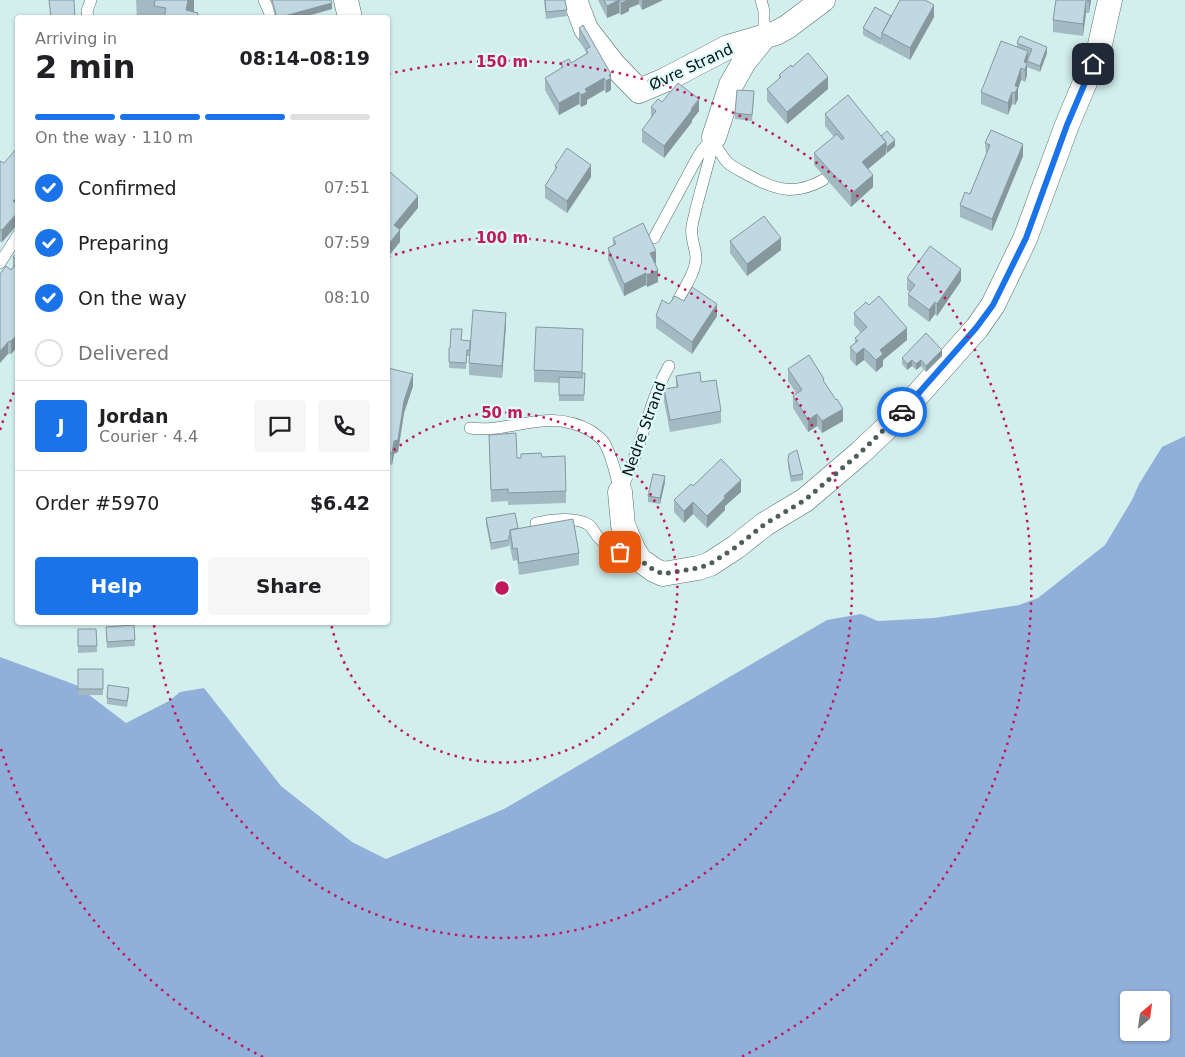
<!DOCTYPE html>
<meta charset="utf-8">
<style>
:root{--surface:#fff;--page:#f6f6f6;--text:#202124;--muted:#757577;--line:#e0e0e0;--accent:#1a73e8}
body{margin:0;font-family:"DejaVu Sans",sans-serif;background:var(--page);color:var(--text);height:100vh;display:flex;flex-direction:column;font-size:19px;white-space:nowrap}
*{box-sizing:border-box;margin:0}
p{font-size:16px;color:var(--muted)}
.icon{flex:none;width:28px;height:28px;fill:none;stroke:currentColor;stroke-width:2;stroke-linecap:round;stroke-linejoin:round}
.map{position:relative;flex:1;overflow:hidden}
.details{position:absolute;left:15px;top:15px;width:375px;height:610px;display:flex;flex-direction:column;background:var(--surface);border-radius:5px;box-shadow:0 1px 4px #0004}
.details>*{flex:none}
.needle{width:32px;rotate:29deg}
.fabs{position:absolute;left:1120px;top:991px;display:grid;gap:10px}
.fabs a{display:grid;place-items:center;width:50px;height:50px;border-radius:5px;background:var(--surface);box-shadow:0 1px 4px #0004;font-size:25px}
.pin{position:absolute;display:grid;place-items:center;width:42px;height:42px;color:#fff;margin:-21px;border-radius:10px;box-shadow:0 2px 8px #0006}
.courier{position:absolute;display:grid;place-items:center;width:50px;height:50px;margin:-25px;border:4px solid #1a73e8;border-radius:50%;background:#fff;color:#222;box-shadow:0 1px 6px #0007}
.overview em{font-style:normal;font-weight:700}
.overview div{display:flex;flex-direction:column-reverse}
.overview{display:flex;align-items:center;justify-content:space-between;height:85px;padding:0 20px}
h1{font-size:32px;font-weight:700;line-height:38px}
.bar{display:grid;grid-template-columns:repeat(4,1fr);gap:8px 5px;align-content:center;height:60px;padding:0 20px}
.bar i{height:6px;border-radius:4px;background:var(--line)}
.bar .active{background:var(--accent)}
.bar p{grid-column:span 4}
.line{display:flex;align-items:center;gap:12px;padding:0 20px;border-top:1px solid var(--line)}
.line div{flex:1}
.round{display:grid;place-items:center;flex:none;width:52px;height:52px;border-radius:5px;background:var(--page)}
ol{padding:0 20px;list-style:none}
li{display:flex;align-items:center;gap:15px;height:55px}
li p{margin-inline-start:auto}
li .icon{padding:5px;border-radius:50%;background:var(--accent);color:#fff;stroke-width:4}
li:last-child{color:var(--muted)}
li i{width:28px;height:28px;border:2px solid var(--line);border-radius:50%}
.cta{display:flex;gap:10px;margin-top:auto;padding:10px 20px}
.cta a{flex:1;height:58px;border-radius:5px;background:var(--accent);color:#fff;font-size:20px;font-weight:700;line-height:58px;text-align:center}
.cta a+a{background:var(--page);color:var(--text)}
.map>svg:first-child{display:block}
.water{fill:#90b0da;fill-rule:evenodd}
.lines{fill:none;stroke-linecap:round;stroke-linejoin:round}
.service-casing{stroke:#546e6d;stroke-width:12}
.minor-casing{stroke:#546e6d;stroke-width:25}
.service{stroke:#fff;stroke-width:11}
.minor{stroke:#fff;stroke-width:24}
.wall{fill:#a4bac2}
.shaded-wall{fill:#86979e}
.building{fill:#bfd8e2;stroke:#86979e}
.done{stroke:#4d5e5d;stroke-width:5;stroke-dasharray:0 9}
.route{stroke:#1a73e8;stroke-width:6}
.ring{fill:none;stroke:#c2185b;stroke-width:2.5;stroke-dasharray:2.5 5}
.labels{text-anchor:middle;stroke-width:4.5;stroke-linejoin:round;paint-order:stroke}
.street-label{font-size:15px;fill:#061010;stroke:#dffcfb}
.centre{fill:#c2185b;stroke:#dffcfb;stroke-width:2.5}
.ring-label{font-size:15px;text-anchor:middle;font-weight:bold;fill:#c2185b;stroke:#dffcfb;stroke-width:4.5;stroke-linejoin:round;paint-order:stroke}
</style>
<div class="map">
<svg width="1185" height="1057" viewBox="0 0 1185 1057">
<rect width="100%" height="100%" fill="#d2efed"/>
<path class="water" d="M1185,436V1057H0V657L76,685L126,723L169,701L180,692L204,688L281,786L352,842L386,859L504,809L827,620L861,614L878,621L934,618L1019,605L1038,598L1105,545L1132,500L1139,484L1162,447ZM1129,1000H1161V1032H1129Z"/>
<g class="lines">
<defs>
<path id="service" d="M264,0L272,18
M761,0L764,11V37
M88,18L87,11L91,0
M654,238L696,160L702,150L714,137V143C718,149 722,156 727,162C733,168 743,172 750,176C777,191 796,195 823,180
M0,263L18,235
M678,300C685,287 696,271 696,257C695,246 690,237 692,226C698,196 708,168 714,139
M470,428C512,434 547,406 591,431C596,435 602,438 605,444C613,459 616,475 620,492
M620,492C641,452 647,405 669,366
M536,523C549,520 577,516 589,525C593,528 595,534 599,538C608,548 623,554 636,558"/>
<path id="minor" d="M346,0L350,18
M575,0L586,29L613,64L639,91L665,80L728,47L776,33L787,27L823,0
M714,137L731,85L744,62L764,37
M620,492L623,525L634,551L640,560L654,570L663,574L698,568L710,564L736,547L765,524L805,500L860,453L897,418L977,328L993,305L1025,239L1067,125L1099,49L1110,0"/>
</defs>
<use href="#service" class="service-casing"/>
<use href="#minor" class="minor-casing"/>
<use href="#service" class="service"/>
<use href="#minor" class="minor"/>
</g>
<path class="wall" d="M136,0H194V12L198,18H137Z
M271,0H331L332,9L300,18H275Z
M544,0H565L567,16L546,19Z
M598,0H663L642,10L639,4L629,8V11L621,15L619,13L607,18Z
M1056,0H1091L1089,13H1086L1083,36L1053,32V20Z
M891,16L934,17L910,60L882,45V42L881,45L863,35V28Z
M579,28L611,74V90L606,93L604,90L587,100V104L581,107L579,104L559,115L545,90V78L561,69V63H571L586,54V52L579,40Z
M1017,43L1047,53L1040,72L1027,67V75L1025,82L1021,80L1018,89V99L1015,105L1012,104L1008,115L981,104V92L1017,47Z
M792,67L828,89L787,124L767,101V89L779,79V75Z
M754,97L752,121L735,119V113Z
M662,102L699,111L692,120V122L664,158L642,142V130L651,118V107Z
M825,114L881,136L895,146L887,153L886,151V154L868,169L873,187L851,207L814,165V153L834,137L825,126Z
M985,143L1023,156L992,231L960,217V205L970,194L986,155Z
M0,161L18,224L2,242H0Z
M555,166L591,177L567,213L545,198V186L555,170Z
M613,238L656,263H655L658,282L647,287L646,285L624,296L608,260V248L613,245Z
M730,241L781,250L747,276L730,253Z
M18,252V346L11,354H8L6,266L11,270L13,267V257Z
M907,278L961,281L937,316L935,314L929,322L908,306V294L910,292L907,290Z
M669,304L717,316L692,354L656,328V316Z
M869,305L907,340L883,360V366L876,372L864,360L856,366L850,359V347L855,343V338L861,333L854,325V313Z
M506,325L502,378L469,375V356H467L466,369L449,368V348H450L461,340L470,341Z
M583,341L582,373H585L584,401H559V383L534,382V370Z
M942,356L926,372L921,366L916,370L912,366L907,370L902,364V358Z
M388,368L413,386L404,413L398,452L394,454L392,465L388,464Z
M788,369L824,382L843,421L822,433L817,426L808,432L793,408V396L796,393L788,381Z
M676,376L701,382L721,411V423L670,432L664,401V389L676,387Z
M489,435L517,458L542,457L566,491V503L508,505V501L491,502Z
M788,460L803,474V480L791,482L788,466Z
M665,482L660,504L648,502V496Z
M693,486L741,492L725,506V510L707,528L693,514L684,523L674,512V500Z
M486,518L518,528L579,553V565L519,575L517,560L513,561L509,542V546L491,550L486,524Z
M134,625L135,646L107,648L106,627Z
M78,629H96L97,652L78,653Z
M78,669H103V695H78Z
M129,694L127,707L107,704V698Z"/>
<path class="shaded-wall" d="M188,0H194V11L192,18L186,10Z
M619,0V13L607,18V6Z
M628,0H639V4L629,8V11L621,15V3Z
M642,0H663L642,10Z
M1089,0H1091L1089,13Z
M1086,1V13L1083,36V24Z
M332,3V9L300,18H277Z
M934,5V17L910,60V48Z
M1047,47V53L1040,72V66Z
M1028,51V61H1027V75L1025,82V70L1024,62Z
M1021,68V80L1018,89V99L1015,105V86Z
M611,74V90L606,93V81L609,75Z
M828,77V89L787,124V112Z
M604,78V90L587,100V104L581,107V95L585,89Z
M579,92V104L559,115V103Z
M1012,92V104L1008,115V103Z
M699,99V111L692,120V122L664,158V146Z
M895,140V146L887,153V147Z
M886,142V154L862,174V162Z
M1023,144V156L992,231V219Z
M591,165V177L567,213V201Z
M873,175V187L851,207V194Z
M18,196V208L13,201Z
M418,196V208L394,237V225Z
M18,212V224L2,242V230Z
M400,230V242L388,257V245Z
M781,238V250L747,276V264Z
M656,251V263L650,265V253Z
M961,269V281L937,316V304Z
M658,270V282L647,287V275Z
M646,273V285L624,296V284Z
M935,302V314L929,322V310Z
M717,304V316L692,354V342Z
M506,313V325L502,378V366Z
M18,324V346L11,354V341L16,326Z
M907,328V340L883,360V366L876,372V360L880,350Z
M8,342V354L0,363V351Z
M864,348V360L856,366V354Z
M942,350V356L926,372V366Z
M912,360V366L907,370V364Z
M921,360V366L916,370V364Z
M413,374V386L404,413L398,452L394,454L392,465V453L404,401Z
M843,409V421L822,433V421Z
M817,414V426L808,432V420Z
M665,476V482L660,504V498Z
M741,480V492L725,506V510L707,528V516L724,496Z
M693,502V514L684,523V511Z"/>
<path class="building" d="M49,0H74L75,18H51Z
M155,0H188L186,10L198,13L197,18H164L166,8L154,6Z
M272,0H331L332,3L277,18Z
M545,0H565L567,10L546,12Z
M604,0H628L621,3L619,0L607,6Z
M900,0H925L934,5L910,48L882,33Z
M1056,0H1089V1H1086L1083,24L1053,20Z
M875,7L891,16L882,33V36L881,39L863,28Z
M583,25L611,74L609,75L611,78L606,81L604,78L585,89L587,92L581,95L579,92L559,103L545,78L563,67L561,63L569,59L571,63L588,53L586,49L590,47L579,28Z
M1020,36L1047,47L1040,66L1027,61L1032,49L1017,43Z
M1001,41L1028,51L1024,62L1027,63L1025,70L1021,68L1015,86L1018,87L1015,93L1012,92L1008,103L981,92Z
M808,53L828,77L787,112L767,89L781,77L779,75L791,65L792,67Z
M678,83L699,99L691,109L692,110L664,146L642,130L656,111L651,107L658,99L662,102Z
M737,90L754,91L752,115L735,113Z
M848,95L886,142L862,162L873,175L851,194L814,153L837,134L842,140L844,138L825,114Z
M991,130L1023,144L992,219L960,205L965,192L970,194L990,145L985,143Z
M887,131L895,140L887,147L886,145V142L881,136Z
M18,147V196L13,201L18,205V212L2,230H0V161L4,163Z
M567,148L591,165L567,201L545,186L557,167L555,166Z
M390,172L418,196L394,225L400,230L388,245V175Z
M764,216L781,238L747,264L730,241Z
M643,223L656,251L650,253L658,270L647,275L646,273L624,284L608,248L616,244L613,238Z
M930,246L961,269L937,304L935,302L929,310L908,294L915,285L907,278Z
M18,252V261L13,257Z
M18,262V324L16,326L18,328V334L11,341L8,342L0,351V274L6,266L11,270Z
M692,287L717,304L692,342L656,316L662,300L669,304L675,296L684,301Z
M879,296L907,328L880,350L883,354L876,360L864,348L856,354L850,347L858,341L855,338L867,327L854,313L866,302L869,305Z
M473,310L506,313L502,366L469,363Z
M536,327L583,329L582,372L534,370Z
M451,329H462L461,340L470,341V350H467L466,363L449,362V348H450Z
M926,333L942,350L926,366L921,360L916,364L912,360L907,364L902,358Z
M809,355L824,379L823,380L836,400L837,399L843,409L822,421L817,414L808,420L793,396L802,390L788,369Z
M388,368L413,374L404,401L398,440L394,441L392,453L388,452Z
M700,372L701,382L716,380L721,411L670,420L664,389L678,387L676,376Z
M582,373H585L584,395H559V377L582,378Z
M516,433L517,458H521V454L541,453L542,457L565,456L566,491L508,493V489L491,490L489,435Z
M797,450L803,474L791,476L788,460L789,454Z
M721,459L741,480L724,496L725,498L707,516L693,502L684,511L674,500L691,484L693,486Z
M653,474L665,476L660,498L648,496Z
M515,513L518,528L510,530V535L509,536V540L491,543L486,518Z
M573,519L579,553L519,563L517,548L513,549L510,530Z
M134,625L135,640L107,642L106,627Z
M78,629H96L97,646H78Z
M78,669H103V689H78Z
M108,685L129,688L127,701L107,698Z"/>
<g class="lines">
<path class="done" d="M620,552L640,560L654,570L663,574L698,568L710,564L736,547L765,524L805,500L860,453L902,412"/>
<path class="route" d="M902,412L976,328L993,305L1026,238L1067,125L1093,64"/>
</g>
<g class="ring">
<path d="M388 455A175 175 0 1 1 331 623"/>
<path d="M388 257A350 350 0 1 1 154 625"/>
<path d="M263 1057A526 526 0 0 1 0 746M0 430A526 526 0 0 1 16 387M388 74A526 526 0 0 1 741 1057"/>
</g>
<g class="labels">
<g class="street-label">
<text transform="translate(691 67) rotate(-25)" y="5">Øvre Strand</text>
<text transform="translate(644 429) rotate(-70)" y="5">Nedre Strand</text>
</g>
</g>
<circle cx="502" cy="588" r="8" class="centre"/>
<g class="ring-label">
<text x="502" y="67">150 m</text>
<text x="502" y="243">100 m</text>
<text x="502" y="418">50 m</text>
</g>
</svg>
<div class="fabs">
<a><svg class="needle" viewBox="-14 -14 28 28"><path d="M0-13l5 13h-10z" fill="#e53935"/><path d="M0 13l5-13h-10z" fill="#757577"/></svg></a>
</div>
<div class="pin" style="left:620px;top:552px;background:#ea580c"><svg class="icon" aria-label="bag" viewBox="0 0 24 24"><path d="M5 8h14l-1 12H6zM9 8a3 3 0 0 1 6 0"/></svg></div>
<div class="pin" style="left:1093px;top:64px;background:#1f2937"><svg class="icon" aria-label="home" viewBox="0 0 24 24"><path d="M3 11l9-7 9 7M6 9v11h12V9"/></svg></div>
<div class="courier" style="left:902px;top:412px"><svg class="icon" aria-label="car" viewBox="0 0 24 24"><path d="M5 17H2v-5l4-1 3-4h7l3 4 3 1v5h-3M9 17h6M6 11h13"/><circle cx="7" cy="17" r="2"/><circle cx="17" cy="17" r="2"/></svg></div>
<section class="details">
<div class="overview"><div><h1>2 min</h1><p>Arriving in</p></div><em>08:14–08:19</em></div>
<div class="bar"><i class="active"></i><i class="active"></i><i class="active"></i><i></i><p>On the way · 110 m</p></div>
<ol>
<li><svg class="icon" aria-label="check" viewBox="0 0 24 24"><path d="M5 12l5 5 9-10"/></svg>Confirmed<p>07:51</p></li>
<li><svg class="icon" aria-label="check" viewBox="0 0 24 24"><path d="M5 12l5 5 9-10"/></svg>Preparing<p>07:59</p></li>
<li><svg class="icon" aria-label="check" viewBox="0 0 24 24"><path d="M5 12l5 5 9-10"/></svg>On the way<p>08:10</p></li>
<li><i></i>Delivered</li>
</ol>
<div class="line" style="height:90px"><b class="round" style="background:var(--accent);color:#fff">J</b><div><b>Jordan</b><p>Courier · 4.4</p></div><a class="round"><svg class="icon" aria-label="chat" viewBox="0 0 24 24"><path d="M4 5h16v11H9l-5 4z"/></svg></a><a class="round"><svg class="icon" aria-label="phone" viewBox="0 0 24 24"><path d="M5 4h4l2 5-3 2q2 4 5 5l2-3 5 2v4C11 20 4 13 5 4z"/></svg></a></div>
<div class="line" style="height:65px"><div>Order #5970</div><b>$6.42</b></div>
<div class="cta"><a>Help</a><a>Share</a></div>
</section>
</div>
